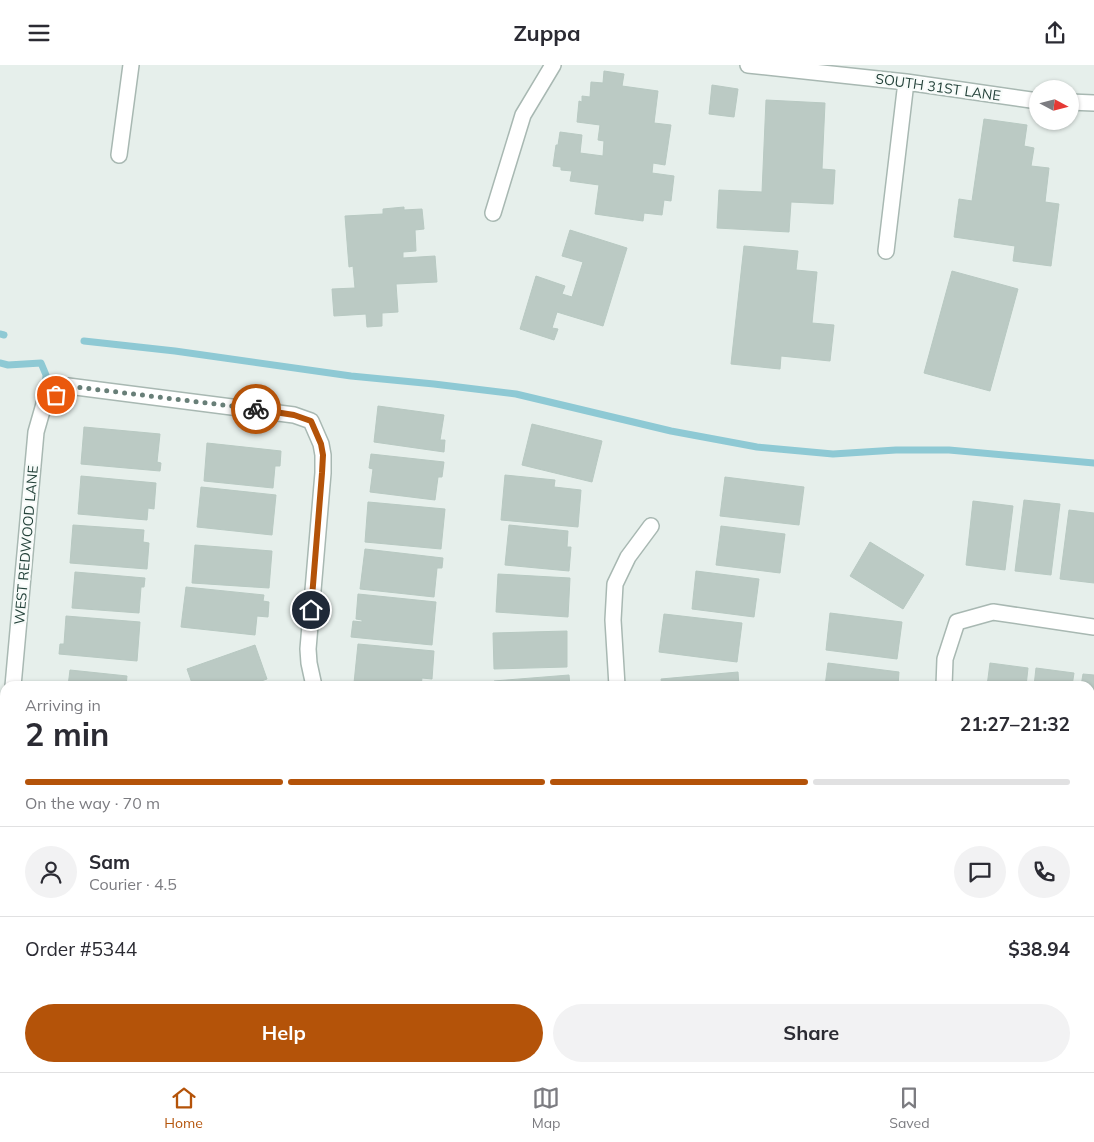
<!DOCTYPE html>
<meta charset="utf-8">
<style>
:root{--surface:#fff;--page:#f2f2f3;--text:#2b2b33;--muted:#7c7c81;--line:#e1e1e2;--accent:#b45309}
body{margin:0;font-family:Mulish,sans-serif;background:var(--page);color:var(--text);height:100vh;display:flex;flex-direction:column;font-size:19px;white-space:nowrap}
*{box-sizing:border-box;margin:0}
p{font-size:16px;color:var(--muted)}
.icon{flex:none;width:28px;height:28px;fill:none;stroke:currentColor;stroke-width:2;stroke-linecap:round;stroke-linejoin:round}
.map{position:relative;flex:1;overflow:hidden}
.drawer{position:absolute;left:0px;top:616px;width:1095px;height:391px;display:flex;flex-direction:column;background:var(--surface);border-radius:15px 15px 0 0;box-shadow:0 1px 4px #0004}
.drawer>*{flex:none}
.needle{width:32px;rotate:97deg}
.fabs{position:absolute;left:1029px;top:15px;display:grid;gap:10px}
.fabs a{display:grid;place-items:center;width:50px;height:50px;border-radius:50%;background:var(--surface);box-shadow:0 1px 4px #0004;font-size:25px}
.pin{position:absolute;display:grid;place-items:center;width:42px;height:42px;color:#fff;margin:-21px;border:2px solid #fff;border-radius:50%;box-shadow:0 1px 5px #0007}
.courier{position:absolute;display:grid;place-items:center;width:50px;height:50px;margin:-25px;border:4px solid #b45309;border-radius:50%;background:#fff;color:#222;box-shadow:0 1px 6px #0007}
.summary em{font-style:normal;font-weight:700}
.summary div{display:flex;flex-direction:column-reverse}
.summary{display:flex;align-items:center;justify-content:space-between;height:85px;padding:0 25px}
h1{font-size:32px;font-weight:700;line-height:38px}
.bar{display:grid;grid-template-columns:repeat(4,1fr);gap:8px 5px;align-content:center;height:60px;padding:0 25px}
.bar i{height:6px;border-radius:4px;background:var(--line)}
.bar .on{background:var(--accent)}
.bar p{grid-column:span 4}
.line{display:flex;align-items:center;gap:12px;padding:0 25px;border-top:1px solid var(--line)}
.line div{flex:1}
.round{display:grid;place-items:center;flex:none;width:52px;height:52px;border-radius:26px;background:var(--page)}
.primary-button{display:flex;gap:10px;margin-top:auto;padding:10px 25px}
.primary-button a{flex:1;height:58px;border-radius:30px;background:var(--accent);color:#fff;font-size:20px;font-weight:700;line-height:58px;text-align:center}
.primary-button a+a{background:var(--page);color:var(--text)}
header{display:flex;justify-content:space-between;align-items:center;height:65px;padding:0 25px;background:var(--surface);font-size:22px;font-weight:700}
.menu{display:flex;justify-content:space-around;align-items:center;height:70px;border-top:1px solid var(--line);background:var(--surface);font-size:14px;color:var(--muted)}
.menu a{display:grid;justify-items:center;gap:2px}
.menu .on{color:var(--accent)}
.map>svg:first-child{display:block}
.lines{fill:none;stroke-linecap:round;stroke-linejoin:round}
.stream{stroke:#8ec9d4;stroke-width:7}
.building{fill:#bbcac4;stroke:#b8c9c2}
.minor-casing{stroke:#a8b8b2;stroke-width:18}
.minor{stroke:#fff;stroke-width:15}
.done{stroke:#687f78;stroke-width:5;stroke-dasharray:0 9}
.route{stroke:#b45309;stroke-width:6}
.labels{text-anchor:middle;stroke-width:4.5;stroke-linejoin:round;paint-order:stroke}
.street-label{font-size:14px;fill:#24423a;stroke:#f7fbf9}
</style>
<header><svg class="icon" aria-label="menu" viewBox="0 0 24 24"><path d="M4 6h16M4 12h16M4 18h16"/></svg>Zuppa<svg class="icon" aria-label="share" viewBox="0 0 24 24"><path d="M12 15V3M7 8l5-5 5 5M5 13v7h14v-7"/></svg></header>
<div class="map">
<svg width="1094" height="1007" viewBox="0 0 1094 1007">
<rect width="100%" height="100%" fill="#e6efeb"/>
<g class="lines">
<path class="stream" d="M0,269L4,270
M84,276L175,286L351,311L434,319L516,329L671,366L757,382L833,389L896,385H949L1094,398
M0,298L8,300L41,298L46,310L44,338"/>
</g>
<path class="building" d="M604,6L624,9L622,21L658,26L654,58L671,60L665,100L653,98L652,108L674,111L671,136L664,135L662,150L644,148L643,156L595,149L599,120L570,116L572,106L561,105V102L553,101L556,80H558L560,67L582,70L580,88L603,91L604,76L598,75L600,60L577,57L579,36L582,37V31L590,32L591,17L603,18Z
M712,20L738,24L734,52L709,49Z
M766,35L825,38L822,104L835,105L833,139L791,137L789,167L717,163L719,125L762,127Z
M984,54L1027,60L1024,81L1034,83L1031,101L1049,103L1045,137L1059,139L1051,201L1013,196L1015,181L954,172L959,134L972,136Z
M404,142V145L422,144L424,164L415,165L416,186L403,187V193L435,191L437,217L396,219L398,247L382,248V261L367,262L366,249L334,251L332,224L355,223L353,201L349,202L345,151L383,149V144Z
M570,165L627,183L603,261L557,247L552,263L558,264L554,275L520,264L536,211L565,221L562,229L572,232L583,197L562,191Z
M744,181L798,186L796,205L817,207L812,258L834,260L830,296L781,291L780,304L731,299Z
M952,206L1018,224L990,326L924,308Z
M378,341L444,350L440,375H445L444,387L374,377Z
M532,359L602,376L592,417L522,400Z
M84,362L160,369L157,397L161,398L160,406L81,399Z
M207,378L281,386L280,401H275L273,423L204,416Z
M371,389L444,397L442,412H438L435,435L370,427L373,404L369,403Z
M505,410L555,415L554,422L581,425L578,462L501,455Z
M81,411L156,418L154,444L148,443L147,455L78,449Z
M725,412L804,422L799,460L720,451Z
M201,422L276,430L272,470L197,462Z
M1024,435L1060,439L1051,510L1015,506Z
M973,436L1013,441L1005,505L966,500Z
M368,437L445,444L441,484L365,477Z
M1069,445L1094,448V518L1060,514Z
M73,460L144,465L143,477L149,478L147,504L70,498Z
M509,460L568,466L567,482H571L569,506L505,500Z
M721,461L785,469L780,508L716,500Z
M870,477L924,510L903,544L850,511Z
M195,480L272,486L269,523L192,518Z
M365,484L443,493L442,503H437L434,532L360,524Z
M696,506L759,514L754,552L692,544Z
M75,507L145,513L144,522H141L139,548L72,543Z
M498,509L570,513L568,552L496,547Z
M186,522L264,530L263,536L269,537L268,552L257,551L255,570L181,562Z
M358,529L436,537L432,580L351,572L353,556L362,557V555L356,554Z
M830,548L902,557L897,594L826,585Z
M664,549L742,558L737,597L659,587Z
M66,551L140,557L137,596L59,589L60,579H64Z
M567,566V602L494,604L493,568Z
M358,579L434,586L432,614L422,613L421,621H388L354,618Z
M255,580L267,614L247,621H193L187,604Z
M828,598L899,607L898,621H825Z
M990,598L1028,603L1026,621H987Z
M1036,603L1074,608L1072,621H1034Z
M70,605L127,611L126,621H68Z
M738,607L739,621H662L661,614Z
M1083,609L1094,610V686L1090,685V621H1081Z
M569,610L570,621H495L494,616Z
M1090,742L1094,755V758L1090,759Z
M1092,781L1094,786V817L1090,819V782Z
M5,807V838L0,842V808L1,810Z
M1094,832V874L1090,875V833Z
M5,850V899L0,904V855Z
M1094,885V927L1090,928V887Z
M1094,941V980L1091,981L1090,976V943Z
M110,1002H155L152,1007H111L108,1005Z
M168,1002H211L209,1007H166Z
M220,1002H260L264,1004L263,1007H219Z
M696,1002H709L710,1007H683Z
M716,1002H753L755,1007H718Z
M767,1002H809L811,1007H768Z
M818,1002H859L860,1007H819Z
M868,1002H905L907,1007H870Z"/>
<g class="lines">
<defs>
<path id="minor" d="M748,0L906,17L1038,36
M1070,37L1094,38
M119,90L131,0
M493,148L523,50L553,0
M886,186L906,17
M13,621L36,367L44,339L68,321L294,350L311,356L321,379L323,390V408L308,584L309,598L314,621
M617,621L613,555L615,519L628,492L651,461
M944,621L945,594L957,557L993,547L1094,562
M0,996L5,982
M1048,1002L1050,1007"/>
</defs>
<use href="#minor" class="minor-casing"/>
<use href="#minor" class="minor"/>
</g>
<g class="lines">
<path class="done" d="M56,330L68,321L256,344"/>
<path class="route" d="M256,344L294,350L311,356L321,379L323,390L322,408L311,545"/>
</g>
<g class="labels">
<g class="street-label">
<text transform="translate(938 22) rotate(8)" y="5">SOUTH 31ST LANE</text>
<text transform="translate(26 480) rotate(-85)" y="5">WEST REDWOOD LANE</text>
</g>
</g>
</svg>
<div class="fabs">
<a><svg class="needle" viewBox="-14 -14 28 28"><path d="M0-13l5 13h-10z" fill="#e53935"/><path d="M0 13l5-13h-10z" fill="#7c7c81"/></svg></a>
</div>
<div class="pin" style="left:56px;top:330px;background:#ea580c"><svg class="icon" aria-label="bag" viewBox="0 0 24 24"><path d="M5 8h14l-1 12H6zM9 8a3 3 0 0 1 6 0"/></svg></div>
<div class="pin" style="left:311px;top:545px;background:#1f2937"><svg class="icon" aria-label="home" viewBox="0 0 24 24"><path d="M3 11l9-7 9 7M6 9v11h12V9"/></svg></div>
<div class="courier" style="left:256px;top:344px"><svg class="icon" aria-label="bike" viewBox="0 0 24 24"><circle cx="6" cy="16" r="4"/><circle cx="18" cy="16" r="4"/><path d="M6 16l4-8h5l3 8M10 8l3 8H6M13 5h3"/></svg></div>
<section class="drawer">
<div class="summary"><div><h1>2 min</h1><p>Arriving in</p></div><em>21:27–21:32</em></div>
<div class="bar"><i class="on"></i><i class="on"></i><i class="on"></i><i></i><p>On the way · 70 m</p></div>
<div class="line" style="height:90px"><a class="round"><svg class="icon" aria-label="person" viewBox="0 0 24 24"><circle cx="12" cy="8" r="4"/><path d="M4 21q1-7 8-7t8 7"/></svg></a><div><b>Sam</b><p>Courier · 4.5</p></div><a class="round"><svg class="icon" aria-label="chat" viewBox="0 0 24 24"><path d="M4 5h16v11H9l-5 4z"/></svg></a><a class="round"><svg class="icon" aria-label="phone" viewBox="0 0 24 24"><path d="M5 4h4l2 5-3 2q2 4 5 5l2-3 5 2v4C11 20 4 13 5 4z"/></svg></a></div>
<div class="line" style="height:65px"><div>Order #5344</div><b>$38.94</b></div>
<div class="primary-button"><a>Help</a><a>Share</a></div>
</section>
</div>
<nav class="menu">
<a class="on"><svg class="icon" aria-label="home" viewBox="0 0 24 24"><path d="M3 11l9-7 9 7M6 9v11h12V9"/></svg>Home</a>
<a><svg class="icon" aria-label="map" viewBox="0 0 24 24"><path d="M3 6l6-2 6 2 6-2v14l-6 2-6-2-6 2zM9 4v14M15 6v14"/></svg>Map</a>
<a><svg class="icon" aria-label="saved" viewBox="0 0 24 24"><path d="M7 4h10v16l-5-4-5 4z"/></svg>Saved</a>
</nav>
